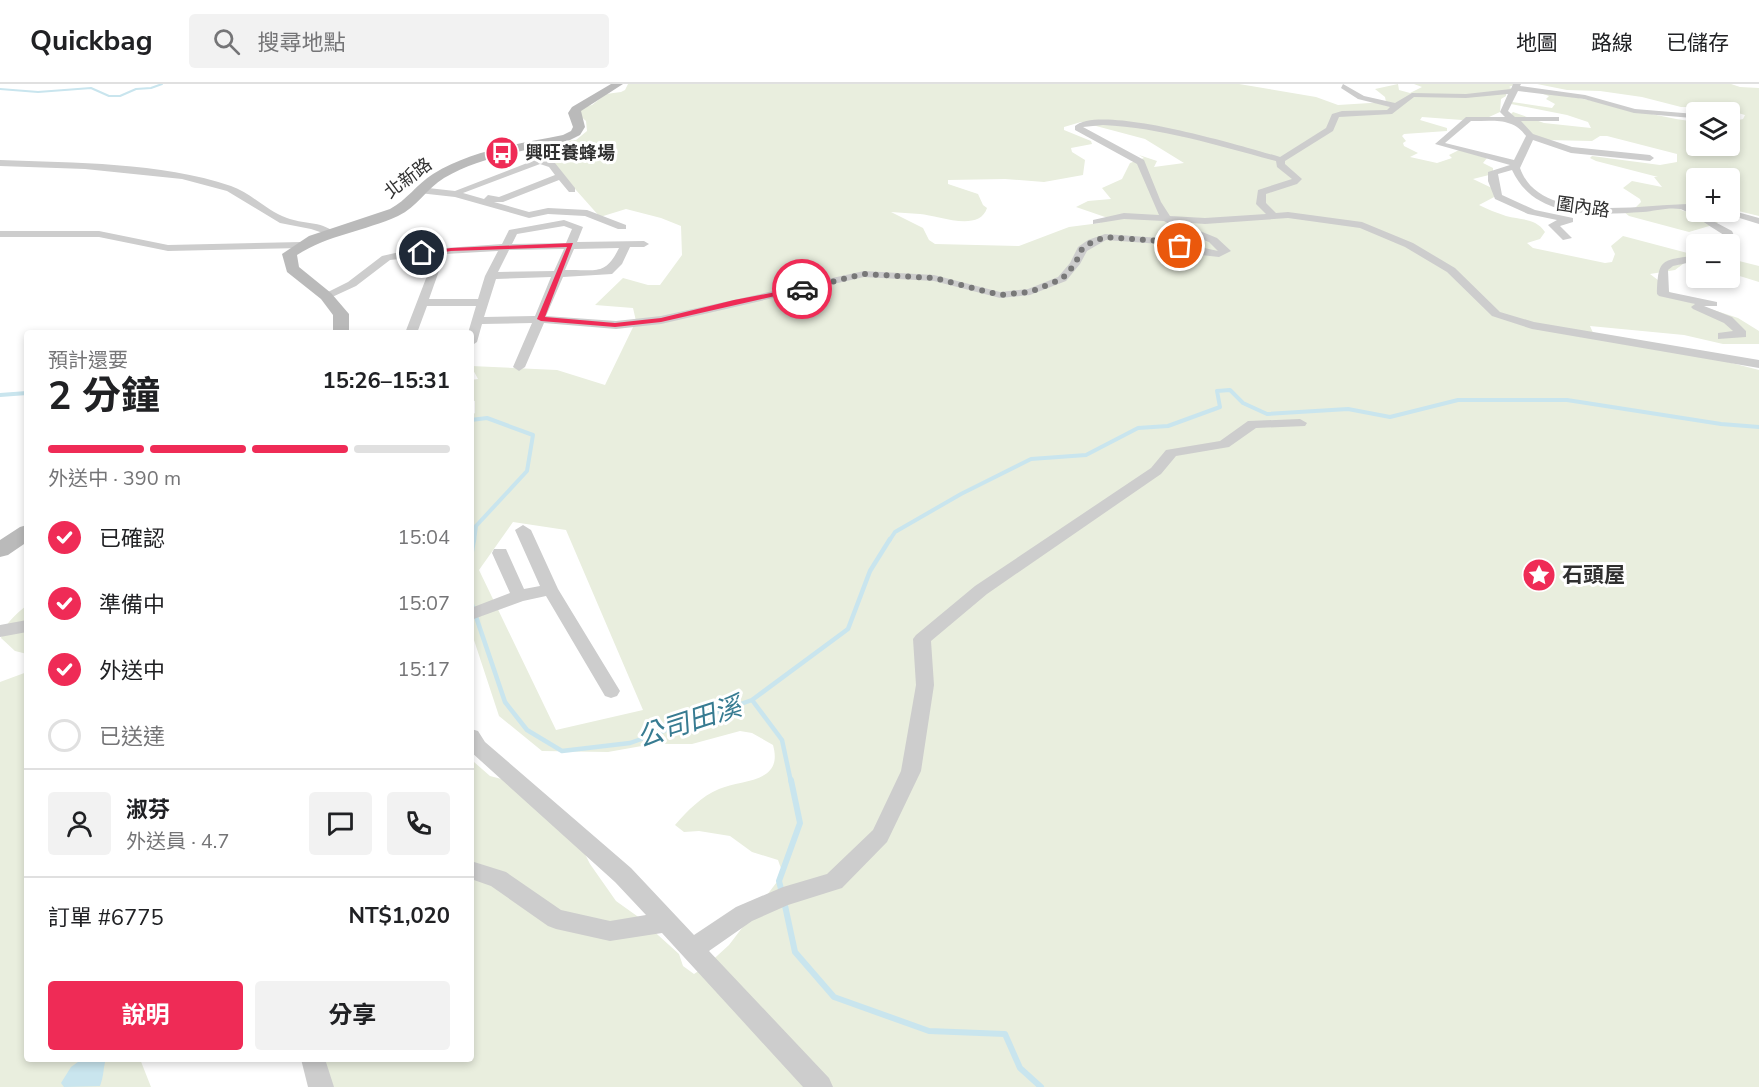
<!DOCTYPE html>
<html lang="zh-TW">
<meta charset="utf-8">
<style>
:root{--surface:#fff;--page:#f2f2f2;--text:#202124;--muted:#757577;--line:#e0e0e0;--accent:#ef2b56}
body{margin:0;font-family:"Nunito Sans","Noto Sans TC",sans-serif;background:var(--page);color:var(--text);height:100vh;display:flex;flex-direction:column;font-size:22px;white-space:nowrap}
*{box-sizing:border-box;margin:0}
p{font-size:20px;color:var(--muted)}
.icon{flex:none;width:33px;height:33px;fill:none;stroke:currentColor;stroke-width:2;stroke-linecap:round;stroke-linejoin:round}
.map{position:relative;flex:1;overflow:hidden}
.panel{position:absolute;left:24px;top:246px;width:450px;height:732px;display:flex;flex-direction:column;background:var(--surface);border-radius:6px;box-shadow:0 3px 9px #0003}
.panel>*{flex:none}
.controls{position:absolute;left:1686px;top:18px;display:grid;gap:12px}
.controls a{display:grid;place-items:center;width:54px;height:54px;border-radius:6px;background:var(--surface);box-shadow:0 3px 9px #0003;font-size:30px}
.pin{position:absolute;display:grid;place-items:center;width:51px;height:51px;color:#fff;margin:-26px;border:3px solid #fff;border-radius:50%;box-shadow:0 2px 6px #0007}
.courier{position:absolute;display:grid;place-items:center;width:60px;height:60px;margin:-30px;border:4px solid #ef2b56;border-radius:50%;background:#fff;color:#222;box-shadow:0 2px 8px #0007}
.overview em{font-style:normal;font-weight:700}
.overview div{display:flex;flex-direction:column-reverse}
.overview{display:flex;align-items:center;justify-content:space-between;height:102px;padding:0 24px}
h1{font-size:39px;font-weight:700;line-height:45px}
.bar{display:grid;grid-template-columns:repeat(4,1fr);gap:9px 6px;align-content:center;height:72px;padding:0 24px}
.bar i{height:8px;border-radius:4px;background:var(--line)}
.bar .active{background:var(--accent)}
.bar p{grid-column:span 4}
.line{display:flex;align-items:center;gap:15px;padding:0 24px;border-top:2px solid var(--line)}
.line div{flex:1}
.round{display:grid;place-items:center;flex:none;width:63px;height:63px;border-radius:6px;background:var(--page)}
ol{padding:0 24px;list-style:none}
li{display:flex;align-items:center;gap:18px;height:66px}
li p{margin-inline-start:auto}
li .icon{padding:6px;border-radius:50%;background:var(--accent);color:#fff;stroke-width:4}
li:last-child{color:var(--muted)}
li i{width:33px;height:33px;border:3px solid var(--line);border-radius:50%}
.primary-button{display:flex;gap:12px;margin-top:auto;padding:12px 24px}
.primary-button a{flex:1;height:69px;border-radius:6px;background:var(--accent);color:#fff;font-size:24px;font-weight:700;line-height:69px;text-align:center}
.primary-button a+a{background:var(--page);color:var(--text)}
header{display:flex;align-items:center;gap:36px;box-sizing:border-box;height:84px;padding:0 30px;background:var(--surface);border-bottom:2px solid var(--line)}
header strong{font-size:28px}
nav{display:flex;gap:33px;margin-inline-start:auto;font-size:21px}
.search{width:420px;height:54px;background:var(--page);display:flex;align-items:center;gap:15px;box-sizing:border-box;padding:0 21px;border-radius:6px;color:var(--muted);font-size:22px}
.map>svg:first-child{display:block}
.green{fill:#e9eede;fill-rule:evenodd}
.water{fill:#c9e5ee}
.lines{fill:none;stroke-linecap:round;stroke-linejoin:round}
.stream-far3{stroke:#c9e5ee;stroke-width:2}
.stream-far2{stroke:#c9e5ee;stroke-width:4}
.stream-far1{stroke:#c9e5ee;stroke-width:4.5}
.stream{stroke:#c9e5ee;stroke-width:6}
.minor{fill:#cdcdcd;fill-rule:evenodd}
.secondary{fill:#bababa;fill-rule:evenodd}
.route{fill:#ef2b56}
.done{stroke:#787878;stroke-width:6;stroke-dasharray:0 10.8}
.labels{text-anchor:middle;stroke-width:6;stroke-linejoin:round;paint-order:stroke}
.far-poi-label{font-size:18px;font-weight:bold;fill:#303030;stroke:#fff;text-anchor:start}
.far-street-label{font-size:18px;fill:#303030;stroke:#fff}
.poi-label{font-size:21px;font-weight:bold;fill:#303030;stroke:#fff;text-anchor:start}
.near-water-label{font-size:27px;font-style:italic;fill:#377b91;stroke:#fff}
</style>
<header>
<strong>Quickbag</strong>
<div class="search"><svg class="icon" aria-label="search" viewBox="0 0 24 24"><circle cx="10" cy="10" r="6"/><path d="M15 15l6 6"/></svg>搜尋地點</div>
<nav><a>地圖</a><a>路線</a><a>已儲存</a></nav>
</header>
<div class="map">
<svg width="1759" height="1003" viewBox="0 0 1759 1003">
<rect width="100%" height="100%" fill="#fff"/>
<path class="green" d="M628,0H1239L1316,13L1338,21L1386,18L1385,13L1375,5L1398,0L1399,6L1410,9L1422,3L1414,0H1516L1509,3L1514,5L1506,7V12L1501,15L1500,28L1489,33L1462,36L1422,33L1420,36L1447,44V47L1404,50L1402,52L1406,57L1403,59L1404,62L1418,69L1410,73L1437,79L1452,74L1449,71L1461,65L1487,74L1483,79L1493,84V90L1473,95L1494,105L1498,111L1479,121C1487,125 1497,129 1506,132C1521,136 1536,134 1545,148L1540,155L1527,159L1533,164L1605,179L1612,178L1615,170L1611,162L1623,152L1695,171L1675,186L1650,190L1662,199L1674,213L1738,234L1759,247V260H1723L1684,251L1590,242L1594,251L1681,266L1759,286V1003H318L314,975H471V670L474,678L490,692L520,700L580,760L590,780L616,817L637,832L679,870L683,882L694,890L706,882L729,861L783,790L778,776L752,768L730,752L699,747L684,748L675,741C687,727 702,712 719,705C741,695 784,700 773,661L752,649L740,647L692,660H653L608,668L542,667L499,632L471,547V332L475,329V317L471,316V296L478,295L471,282L557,286L605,301L636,237L633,224L595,221L623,194L648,201H660L682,171L681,142L661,134L626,125L600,133L535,60L576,56L587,47L586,37L579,31V24L592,21L606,10L621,8L625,6ZM1081,38L1145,55L1184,79L1154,83L1157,77L1139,71L1144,74L1130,79L1122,95L1102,104L1111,115L1088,117L1076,123L1108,134L1100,139L1069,143L1019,162L935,160L929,156L923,144L891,128C900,129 910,129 920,130C937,131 979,149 987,124L983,121L978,110L948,100V96L1005,95L1044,98L1083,91L1085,76L1072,68L1071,64L1092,60L1091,57L1064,46V43ZM513,438L566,446L643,626L556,646L479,486Z
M1537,0H1731L1740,3L1759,4V132L1730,125V94H1696V121L1677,122L1681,126L1718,138L1716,140L1689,148L1629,132L1624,128L1635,124L1641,118L1640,115L1623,104L1632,97L1662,103L1654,93H1658L1596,77L1590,74L1592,72L1660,81L1677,78V70L1607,52H1600L1592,57L1545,56L1535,54L1511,30L1513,28L1544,39L1591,44L1588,38L1567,31L1511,20L1512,18L1552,24L1555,20L1546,15L1549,12L1537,8C1591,13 1643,31 1696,38V62H1730V38L1743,35L1745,31L1720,24L1681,23L1642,13L1600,7L1567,6Z
M1735,176L1759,182V198L1730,189V177Z
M27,521V570L15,567L1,554C5,539 15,531 27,521Z
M27,588V975H140L151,1003H0V598Z"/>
<path class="water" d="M82,975H106C103,984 104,992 100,1002L64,1003L61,999L71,983Z"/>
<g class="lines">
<path class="stream-far3" d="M0,5L38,8L91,4L109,12H120L136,5L151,4L162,0"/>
<path class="stream-far2" d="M0,311L27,309
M471,336L487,334L533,351L527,387L476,442L474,457
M889,457L895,448L961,410L1031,375L1086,371L1138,344L1168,342L1220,323L1217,307L1230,306L1243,319L1267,330L1348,325L1390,333L1458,316H1567L1721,340L1759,343"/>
<path class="stream-far1" d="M471,473L474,455
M471,518L505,618L527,646L562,667L630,659L752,616L782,656L791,698
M752,616L848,545L870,487L890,455"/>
<path class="stream" d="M782,809L779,797L800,739L791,696
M784,817L795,868L834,913L929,947L1005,950L1020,984L1041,1003"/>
<path class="minor" d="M1343,0L1364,12L1395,19L1412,9L1466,10L1511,5L1513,0H1521L1520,2L1585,11L1635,25L1695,30V34H1692L1634,29L1584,15L1518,7L1508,27L1515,33H1559V37H1521L1533,50L1572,63L1650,71L1654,74L1650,77L1571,69L1533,56L1520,84C1541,144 1649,118 1696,120V128L1732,147L1737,158L1733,162L1724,160L1726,157L1724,151C1712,144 1692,129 1680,125C1669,123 1654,127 1643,128C1597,131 1535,136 1512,86L1498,90L1502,111L1535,126L1573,134V138L1560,142L1572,154L1563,156L1548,141L1557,136L1528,130L1495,115L1488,97V88L1510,81L1435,60L1466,33H1505L1500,28L1508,10L1466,14L1414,13L1392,30L1339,33L1333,47L1285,77V80L1302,95L1297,100L1266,110V119L1276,129L1288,128L1362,138L1413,159L1455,184L1500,228L1534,238L1759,276V284L1532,245L1492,232L1447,188L1405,163L1360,144L1288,134L1205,140L1178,138L1217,154L1231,167L1219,173L1201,171L1160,160L1106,156L1087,167L1080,180L1066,197L1030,211L1000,214L934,197L864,193L661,240L616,245L544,239L525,283L519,287L513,283L532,239L482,240L477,258L471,262V249H468L476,222H427L417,249H405L435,171L390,176L356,202L330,214L326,215L320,212L348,198L382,172L404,167L502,160L509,146L564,136L583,143L577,158L644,157L649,160L644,163H630L622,180L612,190L563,193L546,232L616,237L661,232L864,187L934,191L1000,208L1028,205L1058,193L1070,179L1078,163L1088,156L1105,150L1160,154L1218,167L1209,158L1180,147L1164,137L1124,135L1093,140V136L1124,129L1159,131L1137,80L1075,46V42C1101,19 1245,63 1280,73L1326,44L1332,30L1342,27L1387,26L1390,23L1358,15L1341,4ZM1471,37C1492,37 1513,33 1526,52L1514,76L1445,59ZM1103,41C1163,44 1219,62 1276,77L1277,83L1292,95L1258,106L1256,120L1266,130L1205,134L1170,132L1161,118L1144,76L1083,43ZM564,142L572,145L566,159L512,160L517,150ZM619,164C605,193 595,185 565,186L574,165ZM564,165L554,187L498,188L509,166ZM498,167L485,192L478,215H429L445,170ZM551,193L535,232L484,233L496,195Z
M540,74L555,79L575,104V108H569L559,96L503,118H494L529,128L548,124L587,126L626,141V145H618L585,132L548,130L529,134L455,113L419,109L414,106L419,103L455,107ZM540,80L549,83L555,91L499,113L488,111L484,115L463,109Z
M0,76C75,79 160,78 231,102C251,109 267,127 287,134C302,140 321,137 334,148L329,151L311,145L280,139L227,107L182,95L85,85L0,82Z
M1730,126L1759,134V140L1720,128Z
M0,147H99L168,161L302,158L307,161L302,164L168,167L99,153H0Z
M1696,171V177L1673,182L1668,186L1669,208L1717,218V222H1704L1732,233L1746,247V253L1718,255V249L1733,247L1724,239L1693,225L1691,223L1695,220L1659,212L1657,210C1658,173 1662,177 1696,171Z
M1300,335L1307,339L1305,342L1256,344L1229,363L1176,372L1161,390L987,510L931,557L934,601L921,687L887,758L842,804L788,821L752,837L709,867L829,994L833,1003H803L662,849L610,857L556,845L548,842L491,802L471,795V777L506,788L561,826L610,837L646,831L615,798L471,668V645L478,647L485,658L631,784L694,851L736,823L783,803L827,790L873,746L901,687L916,601L913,555L916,551L975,502L1151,384L1166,366L1220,357L1248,337Z
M523,441L531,446L558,505L620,607L617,612L611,614L605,612L546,512L523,517L471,536V524L510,509L492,469L494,465H506L524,505L540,502L515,446Z
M27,536V548L0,553V541Z
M301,975H325L334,1003H308Z"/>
<path class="secondary" d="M611,0H623L581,27L585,43L580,51L570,56C527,67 483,71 444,94C427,104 417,123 398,132C365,147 328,151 297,171L299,183L331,209L349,230V249H333V231L321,215L287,188L282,170L309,152L390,125C407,116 417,100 433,90C472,66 519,60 563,51L571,47L573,43L568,29L572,23Z
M27,441V458L8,471L0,473V456L20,443Z"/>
</g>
<path class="route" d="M573,159L545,233L615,239L661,234L734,216L802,203L806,205L661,238L615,243L541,237L537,235L567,163L451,167L422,171L419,169L451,164Z"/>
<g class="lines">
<path class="done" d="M802,205L864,190L934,194L1000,211L1030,208L1062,195L1075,180L1082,165L1092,158L1105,153L1160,157L1180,162"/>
</g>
<defs>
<symbol id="bus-disc" viewBox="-11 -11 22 22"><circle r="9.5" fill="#ef2b56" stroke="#fff"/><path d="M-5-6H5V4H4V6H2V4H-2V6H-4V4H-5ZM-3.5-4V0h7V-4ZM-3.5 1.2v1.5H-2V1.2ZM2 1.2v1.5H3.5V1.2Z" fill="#fff"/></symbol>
<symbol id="sight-disc" viewBox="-11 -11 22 22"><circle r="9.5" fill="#ef2b56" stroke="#fff"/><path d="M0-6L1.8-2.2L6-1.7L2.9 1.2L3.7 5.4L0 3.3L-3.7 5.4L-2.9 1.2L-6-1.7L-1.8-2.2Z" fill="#fff"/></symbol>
</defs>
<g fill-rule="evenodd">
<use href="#bus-disc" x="483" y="50" width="38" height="38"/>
<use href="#sight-disc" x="1520" y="472" width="38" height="38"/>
</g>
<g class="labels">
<g class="far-poi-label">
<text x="525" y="75">興旺養蜂場</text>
</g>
<g class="far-street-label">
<text transform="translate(408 94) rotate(-37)" y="6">北新路</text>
<text transform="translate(1583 123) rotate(8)" y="6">圍內路</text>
</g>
<g class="poi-label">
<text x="1562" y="498">石頭屋</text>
</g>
<g class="near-water-label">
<text transform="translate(689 638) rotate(-18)" y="9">公司田溪</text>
</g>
</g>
</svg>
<div class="controls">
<a><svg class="icon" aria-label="layers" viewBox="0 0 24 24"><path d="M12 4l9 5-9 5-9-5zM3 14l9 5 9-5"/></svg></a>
<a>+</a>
<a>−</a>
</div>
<div class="pin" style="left:1180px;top:162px;background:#ea580c"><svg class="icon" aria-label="bag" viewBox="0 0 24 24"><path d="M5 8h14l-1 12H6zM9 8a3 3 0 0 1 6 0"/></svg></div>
<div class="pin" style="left:422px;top:169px;background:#1f2937"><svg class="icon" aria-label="home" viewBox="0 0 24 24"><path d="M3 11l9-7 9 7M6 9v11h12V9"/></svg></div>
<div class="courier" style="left:802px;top:205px"><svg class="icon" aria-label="car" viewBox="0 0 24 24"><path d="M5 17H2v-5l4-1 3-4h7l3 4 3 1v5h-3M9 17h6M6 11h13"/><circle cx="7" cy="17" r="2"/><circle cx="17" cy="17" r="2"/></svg></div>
<section class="panel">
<div class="overview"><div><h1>2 分鐘</h1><p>預計還要</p></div><em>15:26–15:31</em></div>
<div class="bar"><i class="active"></i><i class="active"></i><i class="active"></i><i></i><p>外送中 · 390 m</p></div>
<ol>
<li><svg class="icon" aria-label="check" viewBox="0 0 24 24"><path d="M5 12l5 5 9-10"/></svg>已確認<p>15:04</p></li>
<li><svg class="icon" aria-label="check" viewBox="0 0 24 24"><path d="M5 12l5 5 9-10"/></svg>準備中<p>15:07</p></li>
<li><svg class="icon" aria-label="check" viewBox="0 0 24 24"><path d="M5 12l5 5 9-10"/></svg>外送中<p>15:17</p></li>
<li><i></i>已送達</li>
</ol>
<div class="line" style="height:108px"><a class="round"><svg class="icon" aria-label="person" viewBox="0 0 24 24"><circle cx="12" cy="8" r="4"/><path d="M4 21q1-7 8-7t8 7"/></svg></a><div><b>淑芬</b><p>外送員 · 4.7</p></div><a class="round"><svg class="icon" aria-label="chat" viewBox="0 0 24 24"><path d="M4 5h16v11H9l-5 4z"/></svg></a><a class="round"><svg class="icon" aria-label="phone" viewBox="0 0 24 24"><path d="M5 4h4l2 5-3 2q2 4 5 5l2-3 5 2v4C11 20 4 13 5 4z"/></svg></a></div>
<div class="line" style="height:78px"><div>訂單 #6775</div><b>NT$1,020</b></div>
<div class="primary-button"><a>說明</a><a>分享</a></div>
</section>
</div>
